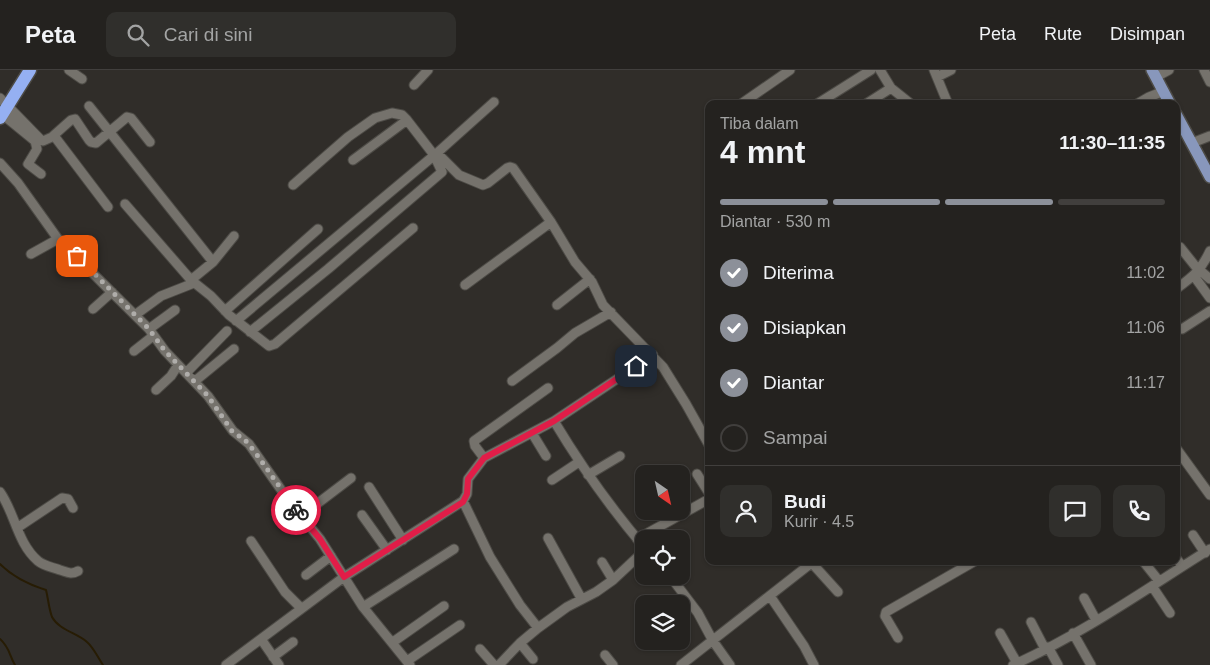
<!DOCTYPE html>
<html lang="id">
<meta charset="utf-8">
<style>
:root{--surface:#24221f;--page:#302f2c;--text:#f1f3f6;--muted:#a3a4a4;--line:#413f3d;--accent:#8c9099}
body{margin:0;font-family:Arial,sans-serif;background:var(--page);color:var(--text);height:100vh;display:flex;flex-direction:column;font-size:19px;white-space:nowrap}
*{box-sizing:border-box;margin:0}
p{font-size:16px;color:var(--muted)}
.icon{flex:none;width:28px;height:28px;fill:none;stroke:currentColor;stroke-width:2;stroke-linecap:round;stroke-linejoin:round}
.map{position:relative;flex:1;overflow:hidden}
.sheet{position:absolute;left:705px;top:30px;width:475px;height:465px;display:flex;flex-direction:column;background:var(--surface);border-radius:10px;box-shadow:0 1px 4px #0004,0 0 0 1px var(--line)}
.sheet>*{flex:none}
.needle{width:32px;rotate:146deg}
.tools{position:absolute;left:635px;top:395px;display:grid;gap:10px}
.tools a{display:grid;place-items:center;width:55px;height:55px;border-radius:10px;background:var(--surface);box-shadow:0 1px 4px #0004,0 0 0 1px var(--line);font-size:25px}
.pin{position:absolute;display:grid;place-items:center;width:42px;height:42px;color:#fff;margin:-21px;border-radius:10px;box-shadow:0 2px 8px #0006}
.courier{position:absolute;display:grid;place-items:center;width:50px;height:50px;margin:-25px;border:4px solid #e11d48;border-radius:50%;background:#fff;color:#222;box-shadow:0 1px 6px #0007}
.headline em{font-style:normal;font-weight:800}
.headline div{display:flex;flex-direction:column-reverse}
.headline{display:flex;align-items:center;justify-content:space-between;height:85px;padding:0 15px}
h1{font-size:32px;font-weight:800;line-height:38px}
.bar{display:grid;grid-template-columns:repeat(4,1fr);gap:8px 5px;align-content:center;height:60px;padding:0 15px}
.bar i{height:6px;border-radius:4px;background:var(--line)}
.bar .active{background:var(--accent)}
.bar p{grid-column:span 4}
.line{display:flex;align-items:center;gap:12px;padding:0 15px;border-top:1px solid var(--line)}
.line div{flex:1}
.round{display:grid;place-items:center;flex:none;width:52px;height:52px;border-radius:10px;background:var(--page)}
ol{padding:0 15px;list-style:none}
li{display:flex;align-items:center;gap:15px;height:55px}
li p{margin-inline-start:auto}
li .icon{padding:5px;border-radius:50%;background:var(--accent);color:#fff;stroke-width:4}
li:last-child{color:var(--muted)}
li i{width:28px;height:28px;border:2px solid var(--line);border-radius:50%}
header{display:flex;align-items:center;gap:30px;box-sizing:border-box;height:70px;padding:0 25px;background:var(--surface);border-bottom:1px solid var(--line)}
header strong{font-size:24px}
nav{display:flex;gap:28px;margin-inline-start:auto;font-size:18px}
.search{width:350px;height:45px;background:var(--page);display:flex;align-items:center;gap:12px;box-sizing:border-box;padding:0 18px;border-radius:10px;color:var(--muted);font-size:19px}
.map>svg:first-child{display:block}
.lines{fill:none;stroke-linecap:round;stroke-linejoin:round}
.stream{stroke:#271c04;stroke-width:2}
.minor-casing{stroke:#4d4b46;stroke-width:11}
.major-casing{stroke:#4d4b46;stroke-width:14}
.highway-casing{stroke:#4d4b46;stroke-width:15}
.minor{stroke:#75726c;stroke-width:9}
.major{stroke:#8897bc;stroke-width:11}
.highway{stroke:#95b0f2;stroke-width:12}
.done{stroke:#afadaa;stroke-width:5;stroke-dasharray:0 9}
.route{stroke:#e11d48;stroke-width:6}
</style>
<header>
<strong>Peta</strong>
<div class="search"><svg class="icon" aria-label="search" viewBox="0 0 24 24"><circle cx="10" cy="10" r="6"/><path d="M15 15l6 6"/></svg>Cari di sini</div>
<nav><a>Peta</a><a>Rute</a><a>Disimpan</a></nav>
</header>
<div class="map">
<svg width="1210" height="595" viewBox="0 0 1210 595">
<rect width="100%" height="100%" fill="#302d29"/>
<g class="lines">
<path class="stream" d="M0,494C12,506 30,515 46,520C48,528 49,539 52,547C59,560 77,563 87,572C94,578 98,588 103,595
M0,569C10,578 9,585 15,595"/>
<defs>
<path id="minor" d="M69,0L82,9
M880,0L891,18L911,34
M934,0L948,34
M1204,0L1210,12
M937,7L951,0
M1156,7L1169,0
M414,15L428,0
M0,28L41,70L43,71L52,67H55L108,137
M741,34L790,0
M817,34L871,0
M866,34L891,18
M1137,34L1149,27L1164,21
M89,36L213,192
M2,44L35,71L37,79L28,94L41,104
M53,66L71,50L75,49L89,70L91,72L96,73L127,47L131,48L150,72
M1192,73L1210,66
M437,83L459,105L483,115L488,113L507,98L510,97L513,98L551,152L575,192L592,212L603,235L663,297L686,334L709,375
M0,93L18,113L58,169L149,259L165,281L208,326L233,361L249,374L289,431L320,469L363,537L410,595
M293,115L348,67L375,48L392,43L402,45L407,50
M125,134L191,210
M234,166L213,192L191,210L211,226L229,245L269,276L275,274L413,158
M1180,177L1196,197L1210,209
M31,184L58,169
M1194,206L1210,228
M465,215L551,152
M1176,219C1194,206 1201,200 1210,181
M557,235L590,209
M93,239L112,222
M225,241L318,159
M135,245L161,226L194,213
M236,251L437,83L494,32
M149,259L175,240
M1182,259L1210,241
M250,262L328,199L442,102L434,85L407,50L353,90
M134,281L153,266
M186,303L227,261
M195,311L234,279
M512,311L557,278L575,263L611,242
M156,320L171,306L178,295
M554,351C581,396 610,437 644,477
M532,363L546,386
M1176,378L1210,425
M484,388L475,376L474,371L548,318
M697,404L709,423
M588,405L620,386
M552,410L579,392
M369,417L403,470
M0,422C15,443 17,473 38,491C44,496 52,497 60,500C67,502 71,505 78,501
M463,431L490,487L520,535L538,558
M362,445L387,480
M301,446L351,408
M17,458L62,428L68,429L73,438
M1193,465L1205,483
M548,468L581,528
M637,469L709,429
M251,471L285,522L301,538
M1176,488L1182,496
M810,491L838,522
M1143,491L1159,511
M602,492L613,510
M306,505L331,486
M670,506L698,543L713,571L730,595
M1152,516L1170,543
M770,526L804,576L814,595
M1084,528L1096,550
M363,537L454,479
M1031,552L1045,579
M1000,563L1017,593
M1073,563L1091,595
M898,568L885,546L886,542L975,491
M261,569L279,595
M393,572L444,536
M520,573L533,589
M1048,577L1058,595
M480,579L494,595
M605,585L613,595
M273,587L293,572
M407,591L460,555
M226,595L344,507L463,431L467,424L468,409L484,388L554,351L653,285
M499,595L520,573L538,558L567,537L596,522L613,510L644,481
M681,595L814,491
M1013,595C1081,565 1146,519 1210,479"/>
<path id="major" d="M1152,0L1170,34
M1176,44L1210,107"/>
<path id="highway" d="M0,48L30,0"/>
</defs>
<use href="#minor" class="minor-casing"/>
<use href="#major" class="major-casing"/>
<use href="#highway" class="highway-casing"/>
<use href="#minor" class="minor"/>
<use href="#major" class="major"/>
<use href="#highway" class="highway"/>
</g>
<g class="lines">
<path class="done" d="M77,186L149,259L165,281L208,326L232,361L245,370L255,382L296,440"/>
<path class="route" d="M296,440L320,469L344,507L463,432L467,424L468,409L484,388L554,351L636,296"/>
</g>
</svg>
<div class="tools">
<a><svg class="needle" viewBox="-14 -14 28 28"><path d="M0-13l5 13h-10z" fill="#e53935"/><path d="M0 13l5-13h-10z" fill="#a3a4a4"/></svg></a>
<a><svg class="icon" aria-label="locate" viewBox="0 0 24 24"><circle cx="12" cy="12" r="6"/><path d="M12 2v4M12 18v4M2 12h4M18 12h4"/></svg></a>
<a><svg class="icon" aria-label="layers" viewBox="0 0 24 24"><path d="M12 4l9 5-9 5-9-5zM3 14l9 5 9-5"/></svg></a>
</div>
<div class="pin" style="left:77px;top:186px;background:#ea580c"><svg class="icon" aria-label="bag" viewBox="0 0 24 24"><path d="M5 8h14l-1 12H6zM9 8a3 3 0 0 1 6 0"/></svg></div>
<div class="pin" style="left:636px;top:296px;background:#1f2937"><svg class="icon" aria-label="home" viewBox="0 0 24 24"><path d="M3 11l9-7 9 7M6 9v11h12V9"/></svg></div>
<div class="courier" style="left:296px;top:440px"><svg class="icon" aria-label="bike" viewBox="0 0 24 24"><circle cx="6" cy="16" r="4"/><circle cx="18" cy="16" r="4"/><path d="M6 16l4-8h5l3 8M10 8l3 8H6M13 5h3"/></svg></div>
<section class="sheet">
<div class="headline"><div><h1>4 mnt</h1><p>Tiba dalam</p></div><em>11:30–11:35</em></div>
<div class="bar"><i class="active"></i><i class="active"></i><i class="active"></i><i></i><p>Diantar · 530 m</p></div>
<ol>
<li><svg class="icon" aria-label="check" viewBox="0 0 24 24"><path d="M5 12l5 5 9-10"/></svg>Diterima<p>11:02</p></li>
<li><svg class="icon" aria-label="check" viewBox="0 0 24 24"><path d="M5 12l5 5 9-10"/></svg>Disiapkan<p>11:06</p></li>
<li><svg class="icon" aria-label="check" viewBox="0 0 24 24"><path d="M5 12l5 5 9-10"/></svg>Diantar<p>11:17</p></li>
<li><i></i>Sampai</li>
</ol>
<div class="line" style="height:90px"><a class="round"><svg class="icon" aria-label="person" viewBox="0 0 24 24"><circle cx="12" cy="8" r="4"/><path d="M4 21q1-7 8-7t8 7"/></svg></a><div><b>Budi</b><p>Kurir · 4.5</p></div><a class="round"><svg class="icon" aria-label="chat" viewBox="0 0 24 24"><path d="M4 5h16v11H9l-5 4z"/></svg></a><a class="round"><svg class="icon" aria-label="phone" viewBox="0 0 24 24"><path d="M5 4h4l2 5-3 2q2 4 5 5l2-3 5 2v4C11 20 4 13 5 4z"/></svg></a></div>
</section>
</div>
